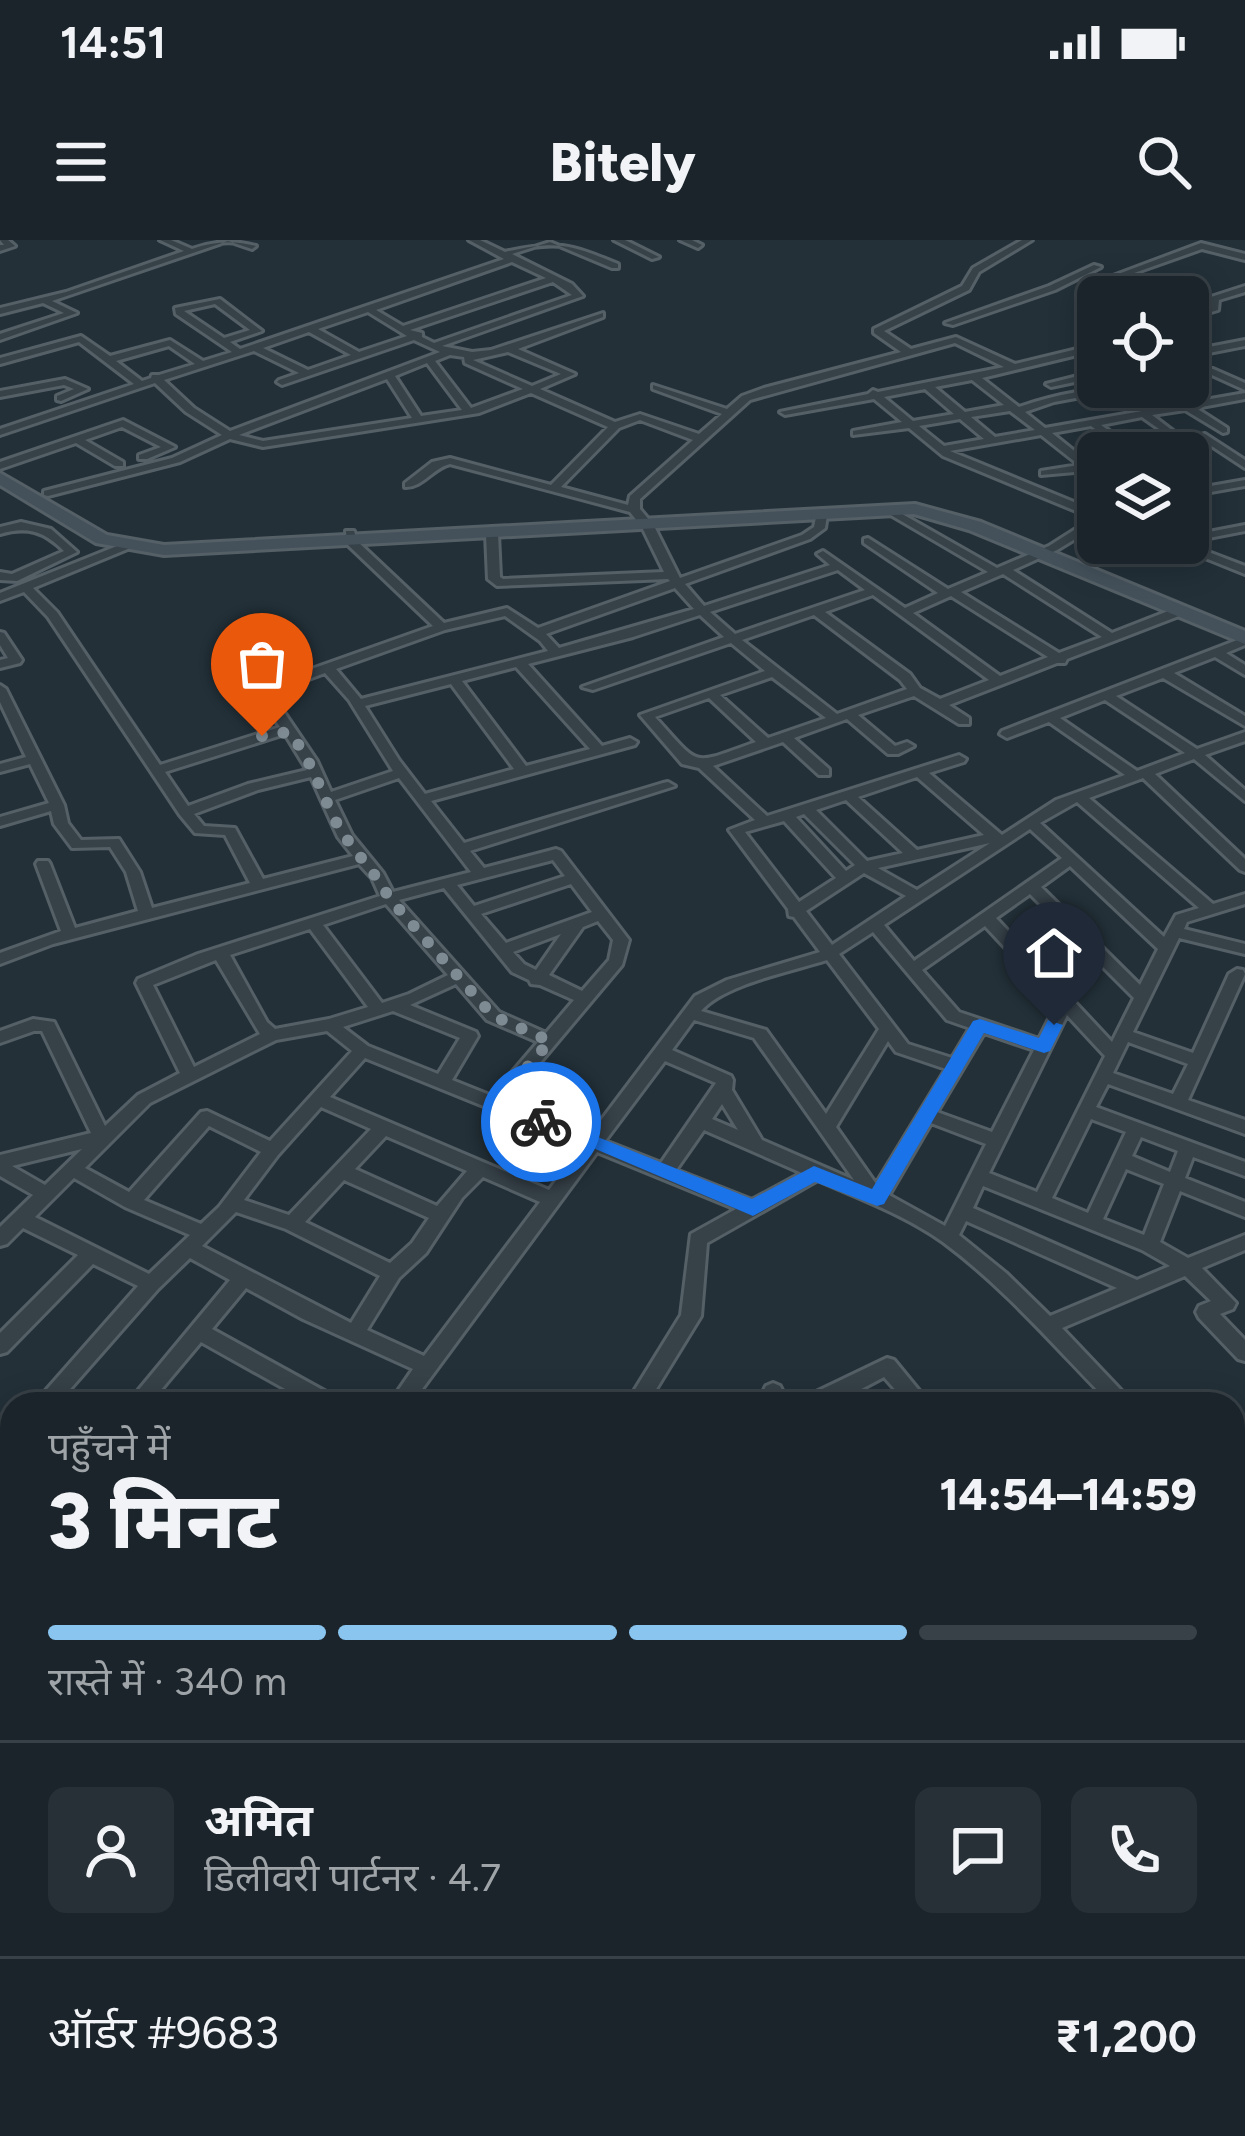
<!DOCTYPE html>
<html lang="hi">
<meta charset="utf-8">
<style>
:root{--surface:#1a242a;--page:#273036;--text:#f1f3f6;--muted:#9fa4a8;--line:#384147;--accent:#8ac5f0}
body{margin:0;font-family:Figtree,"Noto Sans Devanagari",sans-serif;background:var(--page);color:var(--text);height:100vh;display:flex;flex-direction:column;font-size:45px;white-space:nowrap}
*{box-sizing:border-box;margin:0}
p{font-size:39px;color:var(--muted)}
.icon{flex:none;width:66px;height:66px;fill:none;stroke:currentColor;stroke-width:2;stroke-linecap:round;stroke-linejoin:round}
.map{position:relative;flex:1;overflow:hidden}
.details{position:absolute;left:0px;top:1152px;width:1245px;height:744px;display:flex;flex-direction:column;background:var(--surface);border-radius:36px 36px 0 0;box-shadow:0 6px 30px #0003,0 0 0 3px var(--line)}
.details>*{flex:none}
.tools{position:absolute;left:1077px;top:36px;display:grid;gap:24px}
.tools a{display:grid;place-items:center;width:132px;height:132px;border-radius:18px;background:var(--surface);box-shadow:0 6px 30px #0003,0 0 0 3px var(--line);font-size:60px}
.pin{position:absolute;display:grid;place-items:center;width:102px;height:102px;color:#fff;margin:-123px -51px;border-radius:50% 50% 50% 0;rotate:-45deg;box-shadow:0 0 12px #0007}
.pin .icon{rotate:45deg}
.courier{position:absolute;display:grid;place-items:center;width:120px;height:120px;margin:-60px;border:9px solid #1a73e8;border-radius:50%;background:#fff;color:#222;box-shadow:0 3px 15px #0007}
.head em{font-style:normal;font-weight:800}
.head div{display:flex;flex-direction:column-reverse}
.head{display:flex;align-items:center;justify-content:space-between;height:204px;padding:0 48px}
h1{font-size:78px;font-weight:800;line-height:90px}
.bar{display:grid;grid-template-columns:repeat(4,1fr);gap:18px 12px;align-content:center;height:144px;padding:0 48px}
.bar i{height:15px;border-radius:9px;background:var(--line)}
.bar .selected{background:var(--accent)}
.bar p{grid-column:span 4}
.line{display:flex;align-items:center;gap:30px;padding:0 48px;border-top:3px solid var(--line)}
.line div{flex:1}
.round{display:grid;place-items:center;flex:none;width:126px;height:126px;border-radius:18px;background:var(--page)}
.status{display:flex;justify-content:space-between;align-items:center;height:84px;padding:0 60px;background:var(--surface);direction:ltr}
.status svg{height:33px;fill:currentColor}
header{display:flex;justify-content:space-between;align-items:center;height:156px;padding:0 48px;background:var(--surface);font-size:54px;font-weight:800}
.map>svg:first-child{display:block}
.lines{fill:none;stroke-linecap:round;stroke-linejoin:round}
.street-casing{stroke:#545f66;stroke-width:6}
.secondary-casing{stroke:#545f66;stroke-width:6}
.street{fill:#364148;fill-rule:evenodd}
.secondary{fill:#44515b;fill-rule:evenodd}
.route{fill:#1a73e8}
.done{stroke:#7f8b93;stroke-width:12;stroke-dasharray:0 21.6}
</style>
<div class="status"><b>14:51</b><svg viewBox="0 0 49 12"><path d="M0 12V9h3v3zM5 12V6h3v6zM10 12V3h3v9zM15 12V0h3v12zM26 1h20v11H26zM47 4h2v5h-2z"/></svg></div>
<header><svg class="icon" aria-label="menu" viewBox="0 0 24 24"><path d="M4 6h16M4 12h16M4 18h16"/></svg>Bitely<svg class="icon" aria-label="search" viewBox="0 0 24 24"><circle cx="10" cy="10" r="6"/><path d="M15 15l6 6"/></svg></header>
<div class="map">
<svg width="1245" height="1896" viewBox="0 0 1245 1896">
<rect width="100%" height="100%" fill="#233038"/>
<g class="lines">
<defs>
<path id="street" d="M0,0H8L15,6L0,11V5H4Z
M160,0H171L192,9C214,1 234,0 256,6L252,9L228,1L52,61L77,73L0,100V94L64,73L43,63L0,74V68L66,52L184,11Z
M469,0H480L505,12C557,0 569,4 618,24V28H612L550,2L512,14L572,44L583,56L442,106L472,112L491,110L603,73V77L518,109L575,134L540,149L615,182L640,174L699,194L722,174L653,149V145L727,169L742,156L764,148L901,112L874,93V89L962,46L973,28L1022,0H1032L979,32L969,50L884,91L911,109L956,97L1015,124L1098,104V110L982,138L1019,167C1056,154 1095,147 1135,147L1054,162L1025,172L1045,188L1245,153V159L1196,168L1227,188V192L1223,193L1185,170L1152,175L1173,191L1174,193L1169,196L1142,177L1101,185L1119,198V202L1115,203L1091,186L1052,193L1098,230V238L1086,231L1041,235V231L1079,225L1041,195L950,211L1098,272V285L1057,310L1013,330L1112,393L1176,368H1184V374L1067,419L1065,423H1057L949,465L969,478V484H959L914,456L858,475L895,506L907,502L914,506L898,514H888L847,479L794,498L829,529V535H819L783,502L713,526L767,576L959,515L966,519L964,522L929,533L1002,595L1056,560L1125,535L1049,482L1007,498L1000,494L1002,491L1245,397V405L1226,413L1245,425V435L1215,417L1174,433L1245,476V486L1163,438L1116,456L1197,509L1245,492V501L1205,515L1245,550V561L1194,519L1155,534L1245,619V632L1240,630L1143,538L1089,558L1213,664L1245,654V664L1187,682L1184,689L1245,704V714L1179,698L1133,792L1193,813L1229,734L1237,729L1243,730L1245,734L1188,860L1245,880V894L1108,844L1096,867L1245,922V936L1193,917L1185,938L1245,962V977L1180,951L1160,1002L1188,1018L1245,995V1010L1202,1028L1236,1063L1233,1069L1220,1074L1245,1100V1121L1238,1119L1199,1078L1196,1072L1199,1066L1211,1061L1185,1036L1062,1088L1134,1164H1111C1057,1109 1005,1048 943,1002C905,975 861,959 818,940L707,1003L701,1076L647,1164H626L681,1075L691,994L736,969L597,912L411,1164H389L413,1129L303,1079L246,1048L212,1089L337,1158L340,1164H312L201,1102L149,1164H127L230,1040L190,1018L158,1049L57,1164H34L138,1046L93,1024L7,1112L0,1114V1093L78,1015L23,988L7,1004L0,1006V987L33,955L0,936V915L91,893L42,791H34L0,803V791L33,779L54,782L105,886L138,855L180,833L136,743L138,739L198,714L380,656L372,638L359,624L53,704L0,724V713L61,691L36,624L38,621H48L50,624L75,688L138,671L126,632L110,607L72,608L54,584L51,571L0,586V577L49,563L30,524L0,532V524L26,517L0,462V445L6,449L64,565L68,583L81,600L119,599L140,632L152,668L250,643L225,595L195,593L180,575L48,377L24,352L0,361V353L122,304H130V308L33,348L57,372L160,525L280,487L256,451L258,448L433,386L347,304L346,291H354L357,301L444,383L507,368L538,388L670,341L668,339L497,346L488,339L486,294L492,291L498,294L500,337L503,339L664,332L642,287L630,272L450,224C433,228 422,248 405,247V243L432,222L450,218L551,245L608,187L531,153L479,173L263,207L230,199L180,222L48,256L44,255V251L172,218L222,195L186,172L155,143L0,195V189L134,144L79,102L0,124V118L81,96L110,116L170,100L203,121L232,112L176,74L175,68L220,59L262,91L230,102L240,109L504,19ZM512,22L546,38L403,86L376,70ZM553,42L572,55L434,103L422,97V93L410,90ZM215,64L250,90L224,98L184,71ZM368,72L407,96L359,112L318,89ZM309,92L351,115L308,130L263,108ZM414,100L440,112L230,191L194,168L164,140L254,111L299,133L279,140L277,142L282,145ZM955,103L1004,127L878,152L873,150L868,154L780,172L785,175L874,159L902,182L853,191V195L909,188L943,216L1093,278L1049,306L997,328L888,266L882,269L884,271L988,332L948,349L868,298L864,299V303L938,353L905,368L823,311L817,314L830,325L704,366L685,344L810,299L825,288L827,275L817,273L814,287L802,295L680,338L654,286L640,269V259L750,160ZM169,106L195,124L159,135H152L151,138L142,141L116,121ZM508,112L561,134L532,146L473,120ZM450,115L464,117L465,123L523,149L471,168L435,121ZM427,123L462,170L421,176L395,136ZM387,139L412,178L263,201L239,195ZM972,140L1004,165L965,172L935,147ZM925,149L954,174L913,181L884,157ZM1010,171L1035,190L995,197L971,177ZM960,179L984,199L944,206L919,186ZM640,180L693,200L630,256L628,265L561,247L619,188ZM838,330L865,350L735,394L710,372ZM1003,334L1102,397L1059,413L961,352ZM675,348L694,369L559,408L546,394ZM873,355L989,440L940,459L920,448L910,434L825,372ZM951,356L1048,417L1000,436L913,373ZM700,375L724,397L582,447L593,450L731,403L765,431L640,475L682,524L699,528L755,580L729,590L788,669L789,676L794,677L820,712L727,740L695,756L590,895L507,862L622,725L629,700L561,611L556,609L484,628L470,611L675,546L668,542L663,543L464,603L431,561L635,505L637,502L630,498L602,506L528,424L633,397ZM814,375L900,440L907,449L837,474L742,400ZM505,376L540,401L548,411L361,459L336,429L445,390ZM516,427L590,509L526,526L462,441ZM325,433L349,460L393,531L331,552L317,521L271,453ZM772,437L826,478L768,498L720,455ZM451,444L514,529L425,554L399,520L365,466ZM709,458L756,502C690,525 702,529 655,477ZM1105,460L1185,513L1137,531L1060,478ZM285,494L307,530L248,544L188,566L165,532ZM311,537L338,597L353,616L263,639L235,588L204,586L194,574L258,550ZM917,537L984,595L917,610L858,557ZM399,538L471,632L393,652L383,633L352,595L335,560ZM846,560L903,613L867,621L816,570ZM1077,562L1199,668L1176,675L1164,697L1040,583ZM804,574L855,625L846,631L796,577ZM784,581L836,638L799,662L745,592ZM1030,589L1062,618L914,721L884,685ZM990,603L917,650L878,628ZM553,620L565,636L474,666L457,645ZM1070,626L1158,709L1140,745L1041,647ZM864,633L906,656L832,705L806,671ZM571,644L592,672L506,703L481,674ZM444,648L512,732L529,740L531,744L540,745L574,760L546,793L499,772L399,660ZM1030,654L1134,758L1112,802L996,678ZM386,664L448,735L409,754L382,763L323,685ZM598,681L613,700L609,720L582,751L549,735L583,687ZM985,686L1057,763L1039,799L959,772L922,730ZM310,689L368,767L329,779L275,789L267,782L230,715ZM873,692L947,780L970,788L952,818L908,804L839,714ZM561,694L536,730L524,724L513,712ZM216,720L260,794L194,827L153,745ZM827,720L879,789L826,874L766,790L701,771C724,744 793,731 827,720ZM456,744L487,780L538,802L492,856L452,840L478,796L476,792L410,765ZM393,771L460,798L438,834L368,806L343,787ZM1067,775L1105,816L1037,952L989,933ZM694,780L754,798L854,940L762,900L732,850L733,840L731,836L672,810ZM327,791L352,811L270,901L207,871L201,872L129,952L85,928L150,863L276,800ZM984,793L1034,810L992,892L937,872ZM888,801L896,812L946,829L876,944L836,887ZM1128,802L1188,824L1173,854L1113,833ZM365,818L582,906L549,950L330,857ZM665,821L716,843L661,923L605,901ZM722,864L738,890L712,879ZM321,867L371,889L289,975L244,960L278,915ZM1091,879L1126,892L1088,973L1052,958ZM931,883L986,904L945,986L889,955ZM209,886L261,912L219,967L201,984L144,960ZM704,890L802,933L752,960L676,930ZM386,896L467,931L437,966L355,929ZM1141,897L1178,911L1170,932L1132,916ZM82,909L45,945L12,926ZM1126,929L1164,944L1144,995L1103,979ZM483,937L540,962L424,1116L367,1090L399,1038L426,1013L462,958ZM74,938L125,967L190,995L149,1034L35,977ZM344,940L429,978L412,1003L390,1023L305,982ZM983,946L1142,1010L1170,1026L1137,1040L973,968ZM236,972L286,989L380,1036L351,1083L202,1006ZM966,981L1117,1048L1050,1076L1006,1033L959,995Z
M614,0H625L659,17L652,19Z
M680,0H692L702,5L698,8Z
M1201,3L1245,14V20L1202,9L1120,38L1113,36Z
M1094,25L1101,27L1055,50L953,85L945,83L1049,46Z
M1245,46V52L1219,60L1218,70L1188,79V73L1210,67L1211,57Z
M1245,100V106L1188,117V111Z
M1213,129L1245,143V150L1212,135L1188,139V133Z
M1098,131V137L1051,147L1046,144Z
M65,139L88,149L61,161L57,160V156L74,149L64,145L0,157V151Z
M123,180L175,207L147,219H139V215L161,207L122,187L85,200L123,222V226H115L76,203L0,229V222Z
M1205,194L1245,220V228L1201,199V195Z
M1140,203H1148L1160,213H1148L1140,207Z
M1245,240V246L1188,256V250Z
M21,282L51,289L77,312L17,341L0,340V332L12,334L64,311C44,291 27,286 0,294V287Z
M1245,285V291L1188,302V296Z
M1168,303H1185L1245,326V334Z
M0,392L4,393L22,420L20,423L0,428V420L8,418L0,405Z
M887,1118L894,1120L930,1164H908L884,1137L833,1164H811L809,1160L812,1154Z
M773,1143L780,1146L783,1152L777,1164H757L766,1146Z
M12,1187V1210L0,1217V1194Z
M0,1265L12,1271V1293L0,1287Z
M1233,1271L1245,1278V1302L1233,1295Z
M1245,1313V1336L1233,1342V1319Z
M1233,1629L1242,1632L1245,1640V1662L1233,1671Z
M0,1695L12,1701V1731L0,1725Z
M0,1809L12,1814V1841L0,1836Z
M1233,1813L1245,1820V1857L1233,1849Z
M93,1884H139L135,1894L129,1896H90Z
M211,1884H247L254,1896H218Z
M305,1884H333L328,1896H300Z
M651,1884H693L689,1894L684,1896H642L646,1886Z
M899,1884H938L930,1896H891Z"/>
<path id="secondary" d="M0,233L107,295L164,305L915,264L981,282L1245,391V404L969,290L914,274L164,315L96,303L0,245Z
M0,1467L12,1472V1511L0,1506Z
M589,1884H646L651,1896H594Z"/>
</defs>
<use href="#street" class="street-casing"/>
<use href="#secondary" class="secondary-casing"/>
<use href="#street" class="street"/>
<use href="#secondary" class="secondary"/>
</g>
<path class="route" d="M980,779L1039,798L1048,780L1063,785L1050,811L1044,813L984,793L884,964L877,966L815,942L753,976L532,882L541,875L548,877L752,959L814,926L872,949L973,781Z"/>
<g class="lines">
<path class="done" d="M262,496L289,492C311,519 319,548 334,578C349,608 374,629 389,658L493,776L550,801L497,862L541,882"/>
</g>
</svg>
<div class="tools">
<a><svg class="icon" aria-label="locate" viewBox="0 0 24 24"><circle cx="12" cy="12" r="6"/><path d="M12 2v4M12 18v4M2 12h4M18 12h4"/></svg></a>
<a><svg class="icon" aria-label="layers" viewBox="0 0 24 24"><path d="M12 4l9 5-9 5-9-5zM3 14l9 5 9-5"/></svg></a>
</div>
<div class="pin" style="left:262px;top:496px;background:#ea580c"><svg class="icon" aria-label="bag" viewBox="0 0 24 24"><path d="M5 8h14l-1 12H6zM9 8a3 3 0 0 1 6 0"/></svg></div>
<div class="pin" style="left:1054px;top:785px;background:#1f2937"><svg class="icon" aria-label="home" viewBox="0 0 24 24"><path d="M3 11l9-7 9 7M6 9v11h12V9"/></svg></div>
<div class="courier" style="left:541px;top:882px"><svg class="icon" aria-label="bike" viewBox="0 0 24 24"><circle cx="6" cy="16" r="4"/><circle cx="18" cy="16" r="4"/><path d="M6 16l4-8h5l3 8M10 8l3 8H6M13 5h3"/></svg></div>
<section class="details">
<div class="head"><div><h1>3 मिनट</h1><p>पहुँचने में</p></div><em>14:54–14:59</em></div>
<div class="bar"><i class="selected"></i><i class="selected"></i><i class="selected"></i><i></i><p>रास्ते में · 340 m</p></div>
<div class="line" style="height:216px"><a class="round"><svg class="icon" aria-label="person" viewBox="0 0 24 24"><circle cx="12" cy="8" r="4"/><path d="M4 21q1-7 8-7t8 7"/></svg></a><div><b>अमित</b><p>डिलीवरी पार्टनर · 4.7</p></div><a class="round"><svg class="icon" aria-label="chat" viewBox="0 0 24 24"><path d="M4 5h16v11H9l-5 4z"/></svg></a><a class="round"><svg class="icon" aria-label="phone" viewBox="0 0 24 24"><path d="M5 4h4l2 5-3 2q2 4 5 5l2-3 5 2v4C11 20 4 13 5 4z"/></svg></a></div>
<div class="line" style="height:156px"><div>ऑर्डर #9683</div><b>₹1,200</b></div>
</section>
</div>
